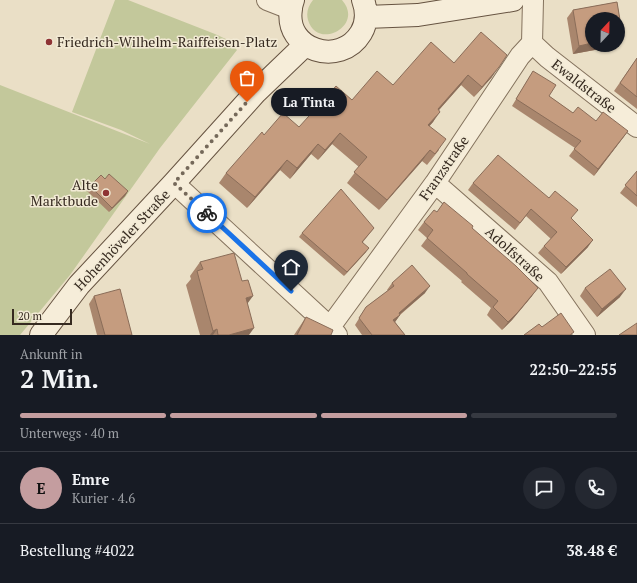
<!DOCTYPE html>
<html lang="de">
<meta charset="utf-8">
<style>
:root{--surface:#171b24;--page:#242831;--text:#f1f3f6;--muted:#9ea1a6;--line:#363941;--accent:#c49d9f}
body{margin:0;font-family:"PT Serif",serif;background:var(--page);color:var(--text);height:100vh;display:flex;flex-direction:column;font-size:15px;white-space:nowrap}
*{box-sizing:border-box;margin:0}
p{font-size:13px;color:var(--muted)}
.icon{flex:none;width:22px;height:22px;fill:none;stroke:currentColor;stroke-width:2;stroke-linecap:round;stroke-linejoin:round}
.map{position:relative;height:335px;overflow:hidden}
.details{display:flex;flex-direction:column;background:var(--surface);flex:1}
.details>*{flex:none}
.needle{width:26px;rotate:22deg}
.buttons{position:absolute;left:585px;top:12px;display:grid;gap:8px}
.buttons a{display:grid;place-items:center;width:40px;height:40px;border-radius:50%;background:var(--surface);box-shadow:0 1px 3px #0004;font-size:20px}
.scale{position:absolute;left:12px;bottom:10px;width:60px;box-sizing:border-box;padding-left:4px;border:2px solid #362a20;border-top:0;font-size:11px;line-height:14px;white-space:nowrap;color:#362a20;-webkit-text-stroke:3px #f2ead5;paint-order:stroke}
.pin{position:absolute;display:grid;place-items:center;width:34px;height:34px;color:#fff;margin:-41px -17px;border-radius:50% 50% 50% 0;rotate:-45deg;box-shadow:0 0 4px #0007}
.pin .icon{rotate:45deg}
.courier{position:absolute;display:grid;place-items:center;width:40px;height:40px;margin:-20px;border:3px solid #1a73e8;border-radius:50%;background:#fff;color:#222;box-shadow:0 1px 5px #0007}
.bubble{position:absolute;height:28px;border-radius:14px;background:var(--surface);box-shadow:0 1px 3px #0004;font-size:13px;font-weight:800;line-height:28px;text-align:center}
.head em{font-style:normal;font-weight:800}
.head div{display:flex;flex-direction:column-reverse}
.head{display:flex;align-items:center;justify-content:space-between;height:68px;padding:0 20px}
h1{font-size:26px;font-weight:800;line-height:30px}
.bar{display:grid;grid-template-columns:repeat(4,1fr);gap:6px 4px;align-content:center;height:48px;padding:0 20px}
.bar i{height:5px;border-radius:3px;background:var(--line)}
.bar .current{background:var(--accent)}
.bar p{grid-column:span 4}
.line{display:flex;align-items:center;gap:10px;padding:0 20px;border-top:1px solid var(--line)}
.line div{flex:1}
.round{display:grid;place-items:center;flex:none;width:42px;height:42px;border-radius:21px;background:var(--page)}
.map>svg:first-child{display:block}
.green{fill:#c3c89b}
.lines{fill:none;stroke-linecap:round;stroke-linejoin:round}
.street-casing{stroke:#84725d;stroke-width:22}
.secondary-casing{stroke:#665341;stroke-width:24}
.street{stroke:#f6edd9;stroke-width:20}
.secondary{stroke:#f6edd9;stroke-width:22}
.wall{fill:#a9866d}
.shaded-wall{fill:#8a6d59}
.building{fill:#c59c7f;stroke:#8a6d59}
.done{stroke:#75695a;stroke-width:4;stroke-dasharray:0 7.2}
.route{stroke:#1a73e8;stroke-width:5}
.poi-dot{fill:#8e3334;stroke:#f2ead5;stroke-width:1.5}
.labels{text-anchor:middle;stroke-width:3;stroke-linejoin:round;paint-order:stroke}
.poi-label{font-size:14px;fill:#362a20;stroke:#f2ead5;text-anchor:start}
.street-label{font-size:14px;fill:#362a20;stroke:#f2ead5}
</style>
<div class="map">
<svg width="637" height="335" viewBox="0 0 637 335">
<rect width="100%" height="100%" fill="#eadfc6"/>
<path class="green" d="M115,0H128L215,34L228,40L237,50L160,148L70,275L20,335H0V85L150,144L121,130L72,112Z
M313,0H342C365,26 317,51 308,20C306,13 308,6 313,0Z"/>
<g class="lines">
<defs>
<path id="street" d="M267,0L290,9
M532,43L547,57L637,127
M174,183L330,327L337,335
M435,183L548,282L585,335
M330,327L435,183L520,56L532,43L533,0"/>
<path id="secondary" d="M293,0C292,3 291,6 291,9C284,50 340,68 361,33C367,23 367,11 363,0
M366,17L418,15L513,0
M41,335L79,285L174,183L256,92L305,45"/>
</defs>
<use href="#street" class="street-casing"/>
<use href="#secondary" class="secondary-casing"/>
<use href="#street" class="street"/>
<use href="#secondary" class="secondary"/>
</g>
<path class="wall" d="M617,2L620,20L618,23V19H592V45H603L600,49L573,54L567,18L573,10Z
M637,58V109L614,91Z
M454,63L492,77L474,97L461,85L439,110L433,122L429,126L439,150L427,165L422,161L379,210L347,183L359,167L332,144L318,160L311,154L290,179L280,170L247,208L219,183L226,173L264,135L299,127L352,100Z
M533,71L549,96L573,113L596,121L628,131L594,176L569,156L575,148L512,106Z
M637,171V207L620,193Z
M105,179L128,191L125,196L109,212L87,191L90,186Z
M473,183L572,219L588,247L561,274L538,253L544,246L551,239L526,216L515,230L468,190Z
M424,222L472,228L532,296L512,320L502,330L487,315L491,308L461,282L462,281L421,246L427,238L418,230Z
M374,228L363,242L366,252L344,276L299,237L302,233Z
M200,262L247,304L249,335H200L186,285L191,279L190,276Z
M392,283L425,293L400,315L395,322L405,335H362L355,325L366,307L388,291L387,290Z
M585,288L620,297L597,317L580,296Z
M94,296L132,335H97L89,304Z
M306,317L331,335H294Z"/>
<path class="shaded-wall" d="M592,43V45H603L600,49L573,54L579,46Z
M499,67L492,77L474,97L482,87Z
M468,75L461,85L430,120L438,109Z
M440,112L433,122L421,136L428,125Z
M628,131L623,138L594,176L598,169Z
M340,133L332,144L318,160L325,150Z
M318,144L311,154L290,179L297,168Z
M430,150L422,161L379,210L387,200Z
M287,160L280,170L247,208L255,197Z
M128,191L125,196L109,212L112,208Z
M593,240L588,247L561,274L566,267Z
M369,248L366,252L344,276L347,272Z
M430,286L425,293L399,315H400L395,322L388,327L399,313Z
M538,288L532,296L512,320L502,330L508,322Z
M626,289L620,297L597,317L602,309Z
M253,296L242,311L246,298Z
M254,328L249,335H229Z
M217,329L213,335H210L213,331Z"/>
<path class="building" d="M617,2L620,20L618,21V19H592V43L579,46L573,10Z
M481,32L507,55L499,67L482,87L468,75L438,109L440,112L428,125L446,139L435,154L430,150L387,200L354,172L367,157L340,133L325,150L318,144L297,168L287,160L255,197L226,173L262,132L264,135L283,113L299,127L336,86L352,100L377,71L393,85L431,42L454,63Z
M637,58V97L620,83Z
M533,71L556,85L549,96L573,113L578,107L596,121L603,112L628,131L598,169L574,149L581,141L516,99Z
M498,155L549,198L555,191L578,210L571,218L593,240L566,267L544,246L557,232L531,209L520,223L473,183Z
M637,171V196L625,185Z
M109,174L128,191L112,208L90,186L101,175L105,179Z
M341,189L374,228L362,242L369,248L347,272L302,233Z
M444,202L473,226L472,228L516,266L538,288L518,312L508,322L493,307L498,301L467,274V273L427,238L433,230L424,222L434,210L437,212Z
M234,253L242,281L248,280L253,296L246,298L254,328L229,335H218L217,329L213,331L197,271L203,269L200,262Z
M412,265L430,286L399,313L400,315L393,320L405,335H372L359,318L366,307L394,286L392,283Z
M610,269L626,289L602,309L585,288Z
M120,289L132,335H105L94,296Z
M561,313L574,332L570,335H524L539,324L542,327Z
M306,317L333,330L331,335H297Z
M637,323V335H619Z"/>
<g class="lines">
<path class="done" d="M207,213L174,183L247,102"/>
<path class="route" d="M207,213L291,291"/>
</g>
<g class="poi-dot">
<circle cx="49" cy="42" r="4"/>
<circle cx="106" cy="193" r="4"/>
</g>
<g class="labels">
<g class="poi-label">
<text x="57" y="47">Friedrich-Wilhelm-Raiffeisen-Platz</text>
<text x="98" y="190" text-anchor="end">Alte<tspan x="98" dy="16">Marktbude</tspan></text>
</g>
<g class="street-label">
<text transform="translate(584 86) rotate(38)" y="5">Ewaldstraße</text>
<text transform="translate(444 168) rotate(-55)" y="5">Franzstraße</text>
<text transform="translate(122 240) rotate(-47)" y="5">Hohenhöveler Straße</text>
<text transform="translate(515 254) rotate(42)" y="5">Adolfstraße</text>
</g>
</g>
</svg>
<div class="buttons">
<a><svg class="needle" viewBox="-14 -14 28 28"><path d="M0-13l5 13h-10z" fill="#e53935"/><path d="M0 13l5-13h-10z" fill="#9ea1a6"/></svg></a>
</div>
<div class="scale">20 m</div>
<div class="pin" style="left:247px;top:102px;background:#ea580c"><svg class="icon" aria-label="bag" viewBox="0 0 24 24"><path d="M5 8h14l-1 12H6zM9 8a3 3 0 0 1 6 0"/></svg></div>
<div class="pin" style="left:291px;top:291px;background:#1f2937"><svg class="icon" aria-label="home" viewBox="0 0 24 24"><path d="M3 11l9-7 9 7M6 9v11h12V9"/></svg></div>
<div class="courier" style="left:207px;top:213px"><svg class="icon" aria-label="bike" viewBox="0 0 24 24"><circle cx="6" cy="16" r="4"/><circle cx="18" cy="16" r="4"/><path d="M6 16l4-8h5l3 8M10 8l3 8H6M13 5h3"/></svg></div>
<div class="bubble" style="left:271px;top:88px;width:76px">La Tinta</div>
</div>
<section class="details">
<div class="head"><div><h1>2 Min.</h1><p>Ankunft in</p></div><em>22:50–22:55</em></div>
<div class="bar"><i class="current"></i><i class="current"></i><i class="current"></i><i></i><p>Unterwegs · 40 m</p></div>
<div class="line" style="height:72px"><b class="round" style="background:var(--accent);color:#111">E</b><div><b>Emre</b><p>Kurier · 4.6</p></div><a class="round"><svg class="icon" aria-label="chat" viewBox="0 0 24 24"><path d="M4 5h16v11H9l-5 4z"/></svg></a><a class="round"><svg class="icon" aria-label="phone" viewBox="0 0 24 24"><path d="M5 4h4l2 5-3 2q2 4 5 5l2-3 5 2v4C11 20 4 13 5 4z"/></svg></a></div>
<div class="line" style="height:52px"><div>Bestellung #4022</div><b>38.48 €</b></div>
</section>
